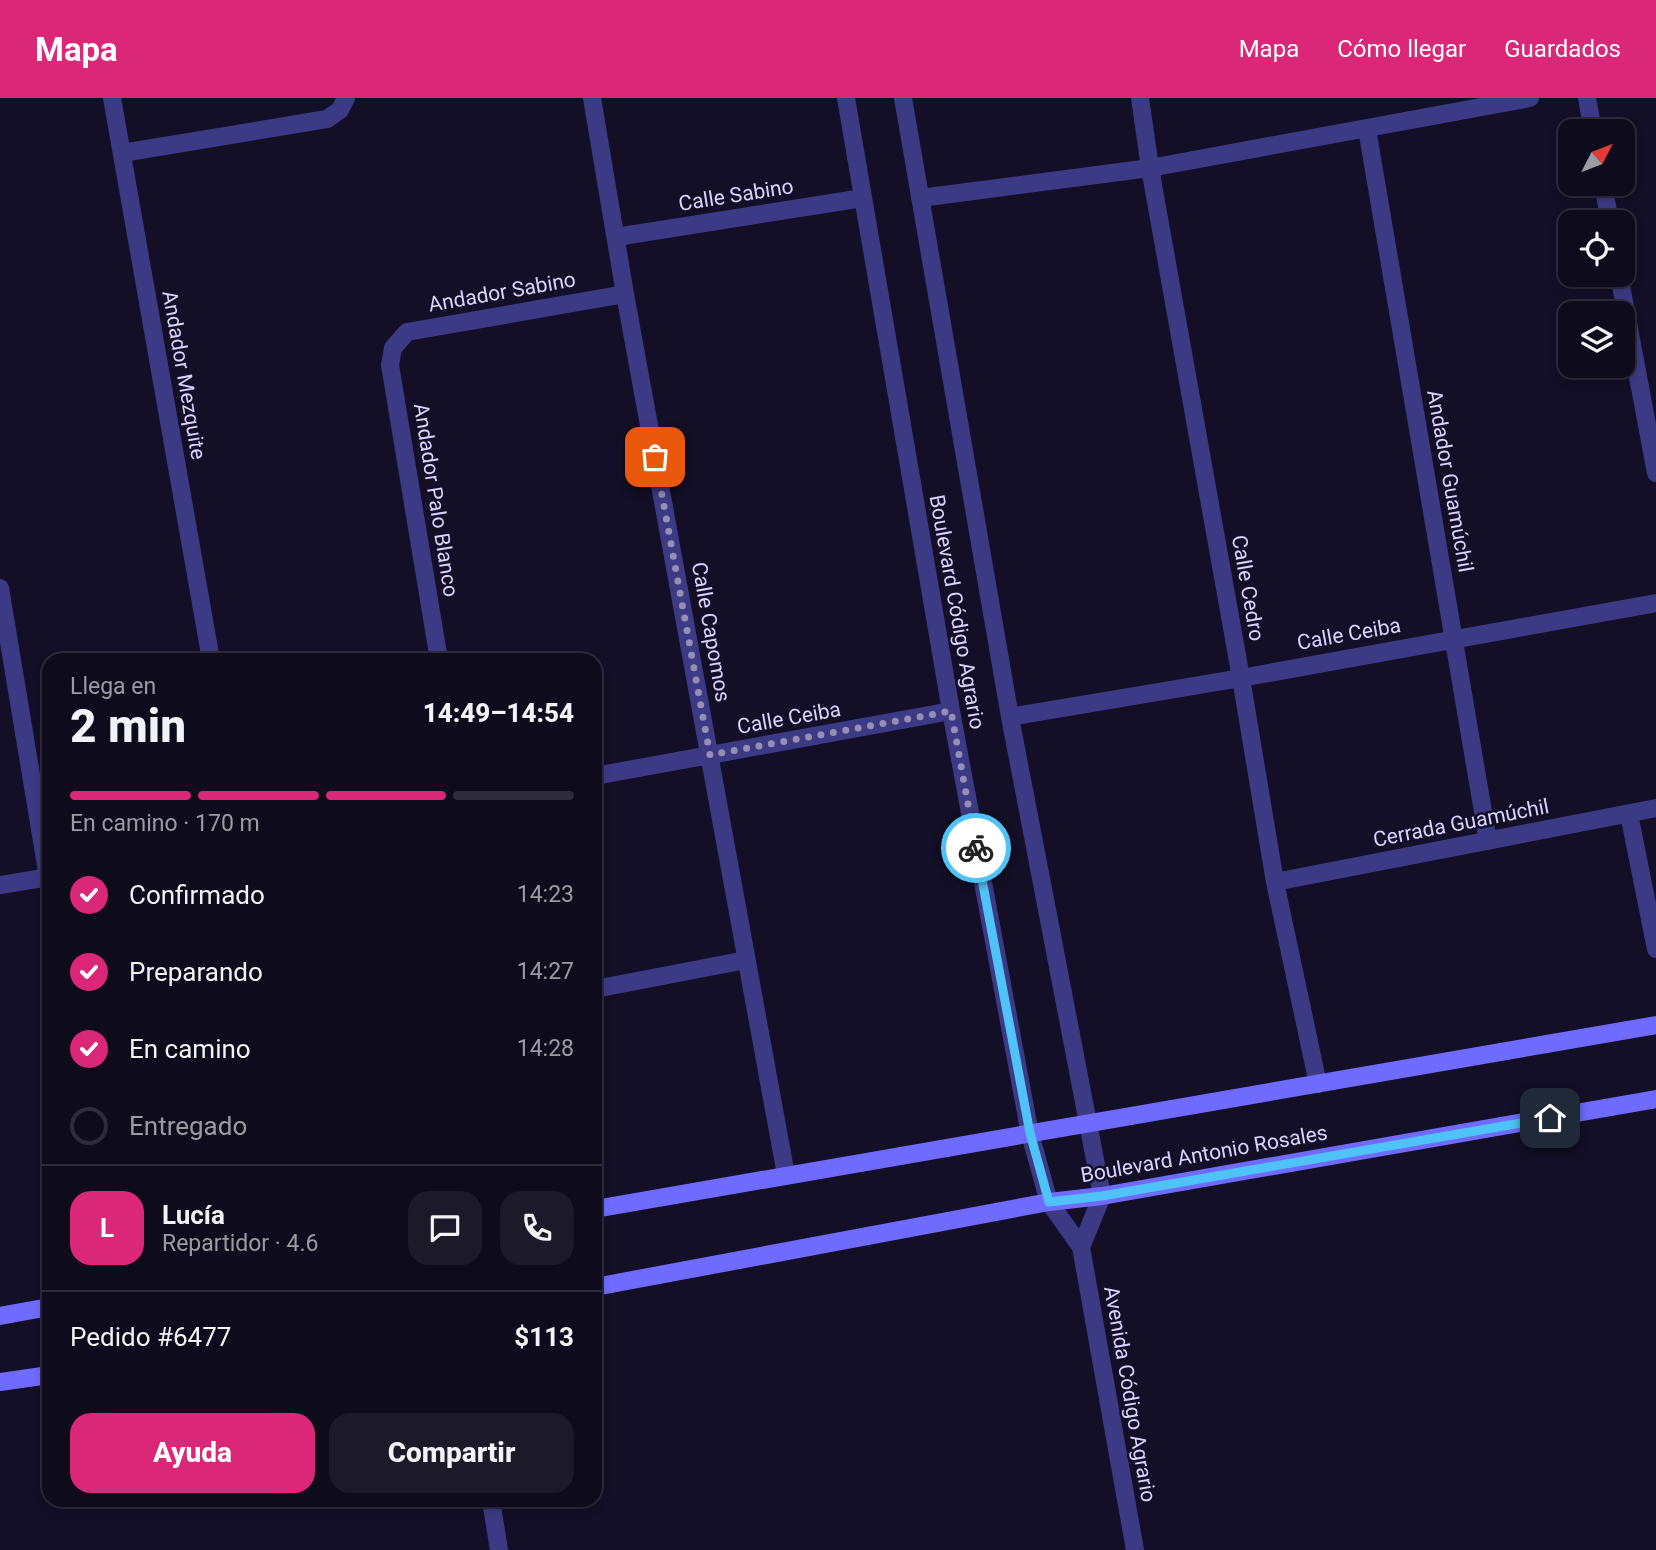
<!DOCTYPE html>
<html lang="es">
<meta charset="utf-8">
<style>
:root{--surface:#0e0b1c;--page:#1c1929;--text:#f1f3f6;--muted:#9b9ba3;--line:#2e2b3b;--accent:#db2777}
body{margin:0;font-family:Roboto,sans-serif;background:var(--page);color:var(--text);height:100vh;display:flex;flex-direction:column;font-size:26px;white-space:nowrap}
*{box-sizing:border-box;margin:0}
p{font-size:23px;color:var(--muted)}
.icon{flex:none;width:38px;height:38px;fill:none;stroke:currentColor;stroke-width:2;stroke-linecap:round;stroke-linejoin:round}
.map{position:relative;flex:1;overflow:hidden}
.details{position:absolute;left:42px;top:555px;width:560px;height:854px;display:flex;flex-direction:column;background:var(--surface);border-radius:21px;box-shadow:0 4px 10px #0003,0 0 0 2px var(--line)}
.details>*{flex:none}
.needle{width:46px;rotate:48deg}
.buttons{position:absolute;left:1558px;top:21px;display:grid;gap:14px}
.buttons a{display:grid;place-items:center;width:77px;height:77px;border-radius:14px;background:var(--surface);box-shadow:0 4px 10px #0003,0 0 0 2px var(--line);font-size:35px}
.pin{position:absolute;display:grid;place-items:center;width:60px;height:60px;color:#fff;margin:-30px;border-radius:14px;box-shadow:0 4px 10px #0006}
.courier{position:absolute;display:grid;place-items:center;width:70px;height:70px;margin:-35px;border:5px solid #4fc3f7;border-radius:50%;background:#fff;color:#222;box-shadow:0 2px 9px #0007}
.head em{font-style:normal;font-weight:800}
.head div{display:flex;flex-direction:column-reverse}
.head{display:flex;align-items:center;justify-content:space-between;height:119px;padding:0 28px}
h1{font-size:46px;font-weight:800;line-height:52px}
.bar{display:grid;grid-template-columns:repeat(4,1fr);gap:10px 7px;align-content:center;height:84px;padding:0 28px}
.bar i{height:9px;border-radius:5px;background:var(--line)}
.bar .current{background:var(--accent)}
.bar p{grid-column:span 4}
.line{display:flex;align-items:center;gap:18px;padding:0 28px;border-top:2px solid var(--line)}
.line div{flex:1}
.round{display:grid;place-items:center;flex:none;width:74px;height:74px;border-radius:21px;background:var(--page)}
ol{padding:0 28px;list-style:none}
li{display:flex;align-items:center;gap:21px;height:77px}
li p{margin-inline-start:auto}
li .icon{padding:7px;border-radius:50%;background:var(--accent);color:#fff;stroke-width:4}
li:last-child{color:var(--muted)}
li i{width:38px;height:38px;border:4px solid var(--line);border-radius:50%}
.action{display:flex;gap:14px;margin-top:auto;padding:14px 28px}
.action a{flex:1;height:80px;border-radius:21px;background:var(--accent);color:#fff;font-size:28px;font-weight:800;line-height:80px;text-align:center}
.action a+a{background:var(--page);color:var(--text)}
header{display:flex;align-items:center;gap:42px;box-sizing:border-box;height:98px;padding:0 35px;background:var(--accent);color:#fff}
header strong{font-size:33px}
nav{display:flex;gap:38px;margin-inline-start:auto;font-size:24px}
.map>svg:first-child{display:block}
.lines{fill:none;stroke-linecap:round;stroke-linejoin:round}
.minor{stroke:#3d3a85;stroke-width:18}
.secondary{stroke:#6f6bff;stroke-width:18}
.done{stroke:#948fb3;stroke-width:7;stroke-dasharray:0 12.6}
.route{stroke:#4fc3f7;stroke-width:9}
.labels{text-anchor:middle;stroke-width:5;stroke-linejoin:round;paint-order:stroke}
.street-label{font-size:21px;fill:#d9d4ff;stroke:#130f26}
</style>
<header>
<strong>Mapa</strong>
<nav><a>Mapa</a><a>Cómo llegar</a><a>Guardados</a></nav>
</header>
<div class="map">
<svg width="1656" height="1452" viewBox="0 0 1656 1452">
<rect width="100%" height="100%" fill="#130f26"/>
<g class="lines">
<path class="minor" d="M112,0L211,562
M592,0L625,196L786,1077
M846,0L951,613L1030,1036L1049,1104L1081,1149L1135,1452
M903,0L1010,619L1102,1098L1081,1149
M1140,0L1150,70L1241,580L1275,784L1318,986
M1587,0L1593,33
M1367,31L1488,743
M122,55L327,21L340,12L346,0
M1603,86L1610,124
M920,100L1150,70L1530,0
M616,139L863,100
M1619,177L1656,375
M0,490L48,779
M439,562L390,267L393,250L407,234L625,196
M1010,619L1241,580L1656,505
M595,678L951,613
M1629,716L1656,851
M1275,784L1656,710
M0,787L49,779
M595,891L746,862
M491,1402L499,1452"/>
<path class="secondary" d="M595,1111L1656,927
M595,1189L1049,1104L1102,1098L1656,1001
M0,1218L49,1209
M0,1284L49,1277"/>
</g>
<g class="lines">
<path class="done" d="M655,359L710,657L951,613L976,750"/>
<path class="route" d="M976,750L1030,1035L1049,1104L1102,1098L1550,1020"/>
</g>
<g class="labels">
<g class="street-label">
<text transform="translate(736 97) rotate(-9)" y="7">Calle Sabino</text>
<text transform="translate(502 194) rotate(-10)" y="7">Andador Sabino</text>
<text transform="translate(184 277) rotate(80)" y="7">Andador Mezquite</text>
<text transform="translate(1450 383) rotate(80)" y="7">Andador Guamúchil</text>
<text transform="translate(436 402) rotate(81)" y="7">Andador Palo Blanco</text>
<text transform="translate(1248 490) rotate(80)" y="7">Calle Cedro</text>
<text transform="translate(957 514) rotate(80)" y="7">Boulevard Código Agrario</text>
<text transform="translate(711 534) rotate(80)" y="7">Calle Capomos</text>
<text transform="translate(1349 536) rotate(-10)" y="7">Calle Ceiba</text>
<text transform="translate(789 620) rotate(-10)" y="7">Calle Ceiba</text>
<text transform="translate(1461 725) rotate(-11)" y="7">Cerrada Guamúchil</text>
<text transform="translate(1204 1056) rotate(-10)" y="7">Boulevard Antonio Rosales</text>
<text transform="translate(1130 1296) rotate(80)" y="7">Avenida Código Agrario</text>
</g>
</g>
</svg>
<div class="buttons">
<a><svg class="needle" viewBox="-14 -14 28 28"><path d="M0-13l5 13h-10z" fill="#e53935"/><path d="M0 13l5-13h-10z" fill="#9b9ba3"/></svg></a>
<a><svg class="icon" aria-label="locate" viewBox="0 0 24 24"><circle cx="12" cy="12" r="6"/><path d="M12 2v4M12 18v4M2 12h4M18 12h4"/></svg></a>
<a><svg class="icon" aria-label="layers" viewBox="0 0 24 24"><path d="M12 4l9 5-9 5-9-5zM3 14l9 5 9-5"/></svg></a>
</div>
<div class="pin" style="left:655px;top:359px;background:#ea580c"><svg class="icon" aria-label="bag" viewBox="0 0 24 24"><path d="M5 8h14l-1 12H6zM9 8a3 3 0 0 1 6 0"/></svg></div>
<div class="pin" style="left:1550px;top:1020px;background:#1f2937"><svg class="icon" aria-label="home" viewBox="0 0 24 24"><path d="M3 11l9-7 9 7M6 9v11h12V9"/></svg></div>
<div class="courier" style="left:976px;top:750px"><svg class="icon" aria-label="bike" viewBox="0 0 24 24"><circle cx="6" cy="16" r="4"/><circle cx="18" cy="16" r="4"/><path d="M6 16l4-8h5l3 8M10 8l3 8H6M13 5h3"/></svg></div>
<section class="details">
<div class="head"><div><h1>2 min</h1><p>Llega en</p></div><em>14:49–14:54</em></div>
<div class="bar"><i class="current"></i><i class="current"></i><i class="current"></i><i></i><p>En camino · 170 m</p></div>
<ol>
<li><svg class="icon" aria-label="check" viewBox="0 0 24 24"><path d="M5 12l5 5 9-10"/></svg>Confirmado<p>14:23</p></li>
<li><svg class="icon" aria-label="check" viewBox="0 0 24 24"><path d="M5 12l5 5 9-10"/></svg>Preparando<p>14:27</p></li>
<li><svg class="icon" aria-label="check" viewBox="0 0 24 24"><path d="M5 12l5 5 9-10"/></svg>En camino<p>14:28</p></li>
<li><i></i>Entregado</li>
</ol>
<div class="line" style="height:126px"><b class="round" style="background:var(--accent);color:#fff">L</b><div><b>Lucía</b><p>Repartidor · 4.6</p></div><a class="round"><svg class="icon" aria-label="chat" viewBox="0 0 24 24"><path d="M4 5h16v11H9l-5 4z"/></svg></a><a class="round"><svg class="icon" aria-label="phone" viewBox="0 0 24 24"><path d="M5 4h4l2 5-3 2q2 4 5 5l2-3 5 2v4C11 20 4 13 5 4z"/></svg></a></div>
<div class="line" style="height:91px"><div>Pedido #6477</div><b>$113</b></div>
<div class="action"><a>Ayuda</a><a>Compartir</a></div>
</section>
</div>
